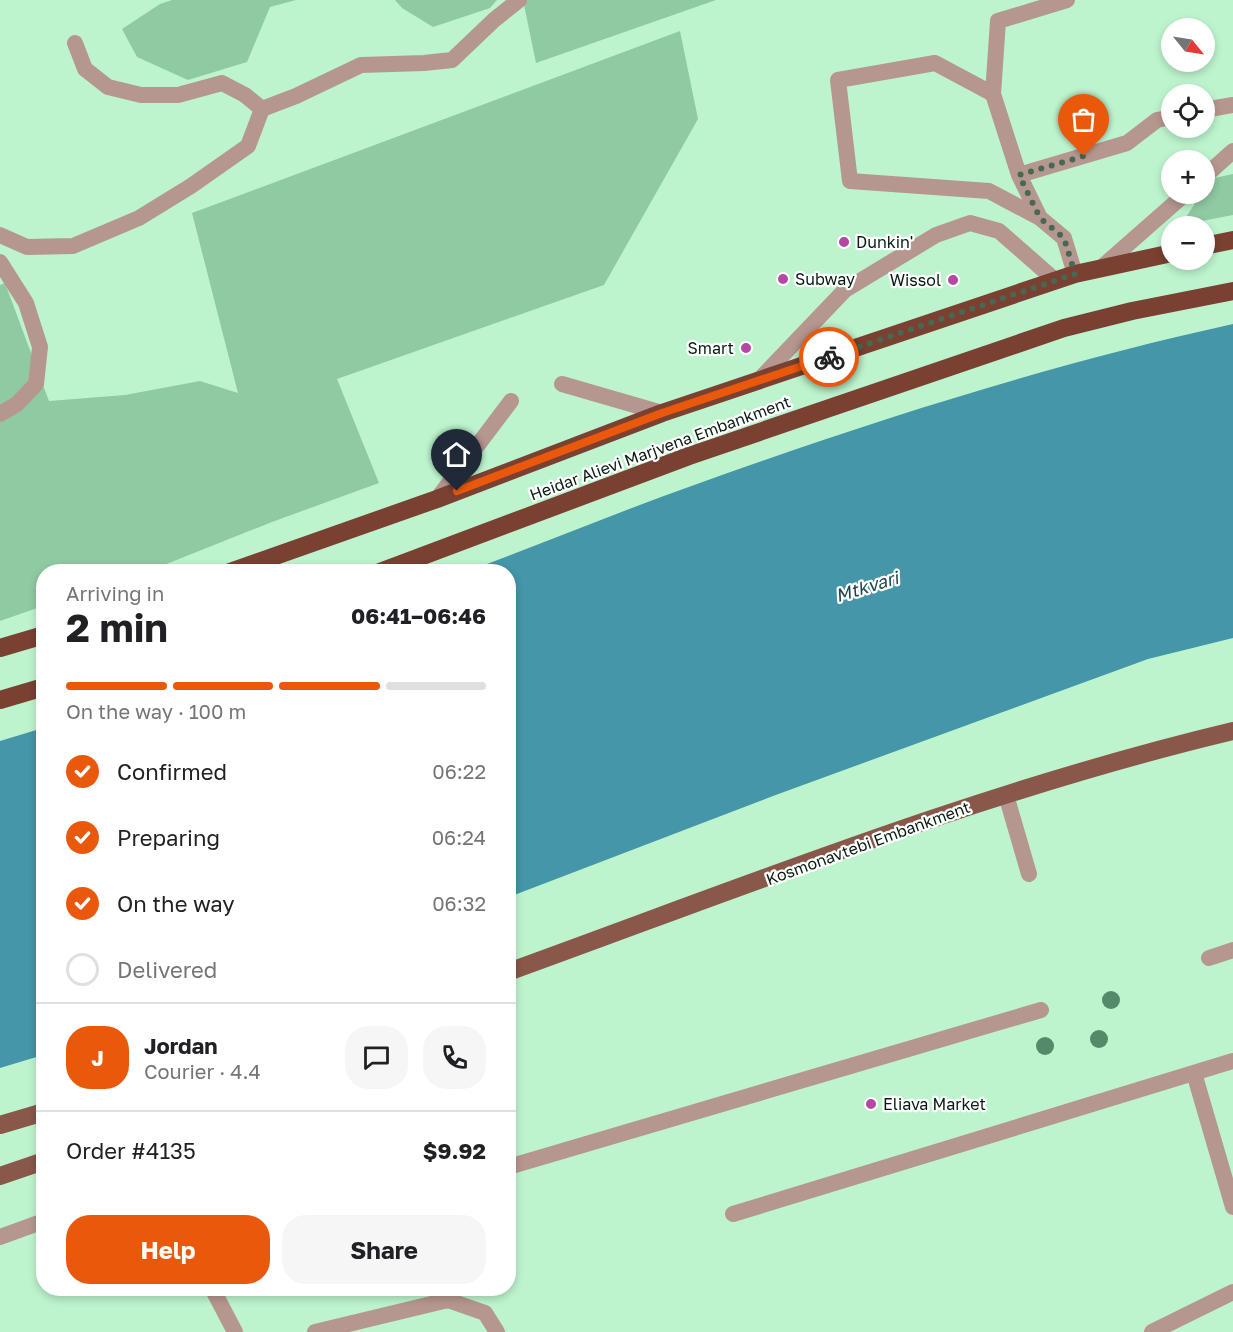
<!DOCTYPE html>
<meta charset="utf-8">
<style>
:root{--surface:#fff;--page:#f6f6f6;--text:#202124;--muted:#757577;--line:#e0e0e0;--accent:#ea580c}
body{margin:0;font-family:"Golos Text",sans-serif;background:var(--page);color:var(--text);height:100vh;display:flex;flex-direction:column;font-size:22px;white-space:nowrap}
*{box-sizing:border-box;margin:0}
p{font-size:20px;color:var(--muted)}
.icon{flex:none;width:33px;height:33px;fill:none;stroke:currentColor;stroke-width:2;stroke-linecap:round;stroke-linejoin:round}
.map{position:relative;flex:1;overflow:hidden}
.panel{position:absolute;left:36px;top:564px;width:480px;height:732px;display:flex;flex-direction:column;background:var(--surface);border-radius:24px;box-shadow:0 3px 9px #0003}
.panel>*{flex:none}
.needle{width:39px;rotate:120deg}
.tools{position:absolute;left:1161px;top:18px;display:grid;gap:12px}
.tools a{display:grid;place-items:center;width:54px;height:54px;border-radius:50%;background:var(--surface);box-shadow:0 3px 9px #0003;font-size:30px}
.pin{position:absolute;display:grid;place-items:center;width:51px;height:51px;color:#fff;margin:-62px -26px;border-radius:50% 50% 50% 0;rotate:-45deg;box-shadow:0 0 6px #0007}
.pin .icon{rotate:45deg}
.courier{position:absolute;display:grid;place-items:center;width:60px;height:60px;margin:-30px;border:4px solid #ea580c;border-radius:50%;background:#fff;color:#222;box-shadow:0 2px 8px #0007}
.headline em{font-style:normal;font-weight:700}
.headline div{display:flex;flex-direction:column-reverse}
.headline{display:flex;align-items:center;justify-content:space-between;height:102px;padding:0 30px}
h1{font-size:39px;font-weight:700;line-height:45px}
.bar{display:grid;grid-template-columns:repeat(4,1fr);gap:9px 6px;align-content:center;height:72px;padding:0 30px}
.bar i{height:8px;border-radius:4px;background:var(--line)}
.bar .active{background:var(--accent)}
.bar p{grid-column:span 4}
.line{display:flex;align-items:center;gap:15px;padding:0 30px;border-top:2px solid var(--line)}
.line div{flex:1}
.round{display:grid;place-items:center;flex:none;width:63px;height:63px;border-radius:24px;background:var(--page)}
ol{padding:0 30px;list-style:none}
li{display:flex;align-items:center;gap:18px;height:66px}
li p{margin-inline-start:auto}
li .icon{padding:6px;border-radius:50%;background:var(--accent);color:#fff;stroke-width:4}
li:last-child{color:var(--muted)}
li i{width:33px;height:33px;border:3px solid var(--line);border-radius:50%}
.action{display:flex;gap:12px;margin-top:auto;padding:12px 30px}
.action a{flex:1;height:69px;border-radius:24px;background:var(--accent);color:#fff;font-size:24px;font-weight:700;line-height:69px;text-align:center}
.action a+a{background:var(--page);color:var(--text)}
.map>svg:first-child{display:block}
.green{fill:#90caa2}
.water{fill:#4496a8}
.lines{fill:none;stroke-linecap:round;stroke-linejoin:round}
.lane{stroke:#b69790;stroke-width:16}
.primary{stroke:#8a574b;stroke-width:18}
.highway{stroke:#7a4032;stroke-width:18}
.tree{fill:#56896a}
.done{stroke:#476852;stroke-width:6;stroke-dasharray:0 10.8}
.route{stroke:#ea580c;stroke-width:8}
.poi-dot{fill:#b647a4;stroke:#fff;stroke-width:2}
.labels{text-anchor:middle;stroke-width:4.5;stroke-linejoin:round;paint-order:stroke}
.poi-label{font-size:16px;fill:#071c0f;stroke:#fff;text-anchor:start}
.street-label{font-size:16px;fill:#071c0f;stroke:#fff}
.water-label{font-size:18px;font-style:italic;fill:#20464f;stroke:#fff}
</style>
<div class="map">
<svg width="1233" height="1332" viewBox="0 0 1233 1332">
<rect width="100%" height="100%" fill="#bdf4ce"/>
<path class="green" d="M172,0H296L270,7L247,62L188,80L137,57L122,29L160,4Z
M395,0H497L490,8L433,27L402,8Z
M523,0H716L536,63Z
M680,31L698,119L604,285L337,379L379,483L272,522L149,571L44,572L43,606L0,621V285L5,283L49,401L125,395L200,381L238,393L192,213Z
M1233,174V215L1181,225L1201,194H1204L1205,188L1210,179Z"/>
<path class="water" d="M1233,324V638L1148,659L773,796L509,897L508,572L468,571C545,543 620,511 697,484C872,421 1051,364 1233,324Z
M43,728V1055L0,1068V741Z"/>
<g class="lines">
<path class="lane" d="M1067,0L998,21L993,94L1019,175L1040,218L1064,238L1075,274
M993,94L935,63L838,80L850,181L989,191L1040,218
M262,109L296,96L361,65L424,63L452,60L494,20L519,0
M1204,110L1233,105
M1019,175L1127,143L1157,120L1172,117
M1204,177L1233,151
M0,235L27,247L73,246L139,218L191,186L248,146L262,109L245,95L222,83L178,95H141L108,87L85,69L75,43
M0,262L26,303L40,347L36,384L17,404L0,414
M1102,267L1185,194
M758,381L845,290L936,235L970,223L999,231L1056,281
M562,384L662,413
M437,499L511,401
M1006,795L1029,874
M1209,958L1233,950
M1194,1073L1233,1207
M508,1167L1041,1010
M733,1214L1233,1061
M0,1237L44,1221
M212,1288L235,1332
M315,1332L448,1300L485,1313L497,1332
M1152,1332L1233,1292"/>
<path class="primary" d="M508,972C748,885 985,790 1233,731
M0,1125L44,1112
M0,1176L44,1161"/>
<path class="highway" d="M1204,246L1233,240
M230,572L437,499L662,413L1075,274L1172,253
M380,572L689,456L1064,328L1132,311L1233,291
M0,648L44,635
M0,700L44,687"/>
</g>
<g class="tree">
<circle cx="1111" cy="1000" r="9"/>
<circle cx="1099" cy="1039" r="9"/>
<circle cx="1045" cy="1046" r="9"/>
</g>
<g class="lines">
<path class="done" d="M829,357L1075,274L1064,238L1040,218L1019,175L1084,156"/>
<path class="route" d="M457,491L662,413L829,357"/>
</g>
<g class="poi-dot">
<circle cx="844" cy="242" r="6"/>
<circle cx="783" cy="279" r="6"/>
<circle cx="953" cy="280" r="6"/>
<circle cx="746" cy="348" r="6"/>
<circle cx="871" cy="1104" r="6"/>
</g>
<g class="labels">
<g class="poi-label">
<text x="856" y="248">Dunkin'</text>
<text x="795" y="285">Subway</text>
<text x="941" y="286" text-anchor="end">Wissol</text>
<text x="734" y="354" text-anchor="end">Smart</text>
<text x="883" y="1110">Eliava Market</text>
</g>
<g class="street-label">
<text transform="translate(660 448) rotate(-20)" y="6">Heidar Alievi Marjvena Embankment</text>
<text transform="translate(868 843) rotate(-20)" y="6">Kosmonavtebi Embankment</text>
</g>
<g class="water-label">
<text transform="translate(867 587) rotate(-17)" y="6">Mtkvari</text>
</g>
</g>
</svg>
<div class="tools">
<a><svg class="needle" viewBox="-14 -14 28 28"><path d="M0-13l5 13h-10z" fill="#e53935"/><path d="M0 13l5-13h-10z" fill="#757577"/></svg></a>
<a><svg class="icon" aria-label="locate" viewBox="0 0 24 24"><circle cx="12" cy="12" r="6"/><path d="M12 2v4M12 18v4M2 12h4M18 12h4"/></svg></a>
<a>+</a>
<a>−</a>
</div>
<div class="pin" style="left:1084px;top:156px;background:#ea580c"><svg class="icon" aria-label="bag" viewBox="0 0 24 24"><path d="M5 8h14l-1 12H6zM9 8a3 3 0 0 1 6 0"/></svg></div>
<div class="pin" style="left:457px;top:491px;background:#1f2937"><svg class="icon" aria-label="home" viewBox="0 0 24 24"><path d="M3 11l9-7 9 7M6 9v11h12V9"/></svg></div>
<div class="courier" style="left:829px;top:357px"><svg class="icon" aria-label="bike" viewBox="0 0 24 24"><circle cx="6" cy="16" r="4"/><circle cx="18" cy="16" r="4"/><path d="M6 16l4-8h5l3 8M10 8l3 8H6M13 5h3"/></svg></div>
<section class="panel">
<div class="headline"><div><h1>2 min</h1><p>Arriving in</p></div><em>06:41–06:46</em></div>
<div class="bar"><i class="active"></i><i class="active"></i><i class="active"></i><i></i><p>On the way · 100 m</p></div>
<ol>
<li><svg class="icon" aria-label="check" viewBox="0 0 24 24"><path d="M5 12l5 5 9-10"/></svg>Confirmed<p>06:22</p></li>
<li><svg class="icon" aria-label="check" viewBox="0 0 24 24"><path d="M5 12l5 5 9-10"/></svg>Preparing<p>06:24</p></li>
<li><svg class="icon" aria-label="check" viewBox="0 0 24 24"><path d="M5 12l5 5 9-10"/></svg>On the way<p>06:32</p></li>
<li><i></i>Delivered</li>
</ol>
<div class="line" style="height:108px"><b class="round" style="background:var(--accent);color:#fff">J</b><div><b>Jordan</b><p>Courier · 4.4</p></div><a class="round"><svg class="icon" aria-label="chat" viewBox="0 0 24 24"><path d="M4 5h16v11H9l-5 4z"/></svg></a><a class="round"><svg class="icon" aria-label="phone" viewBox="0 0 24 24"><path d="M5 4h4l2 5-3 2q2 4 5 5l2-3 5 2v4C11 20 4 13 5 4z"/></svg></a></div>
<div class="line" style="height:78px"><div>Order #4135</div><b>$9.92</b></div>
<div class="action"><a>Help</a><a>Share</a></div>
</section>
</div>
